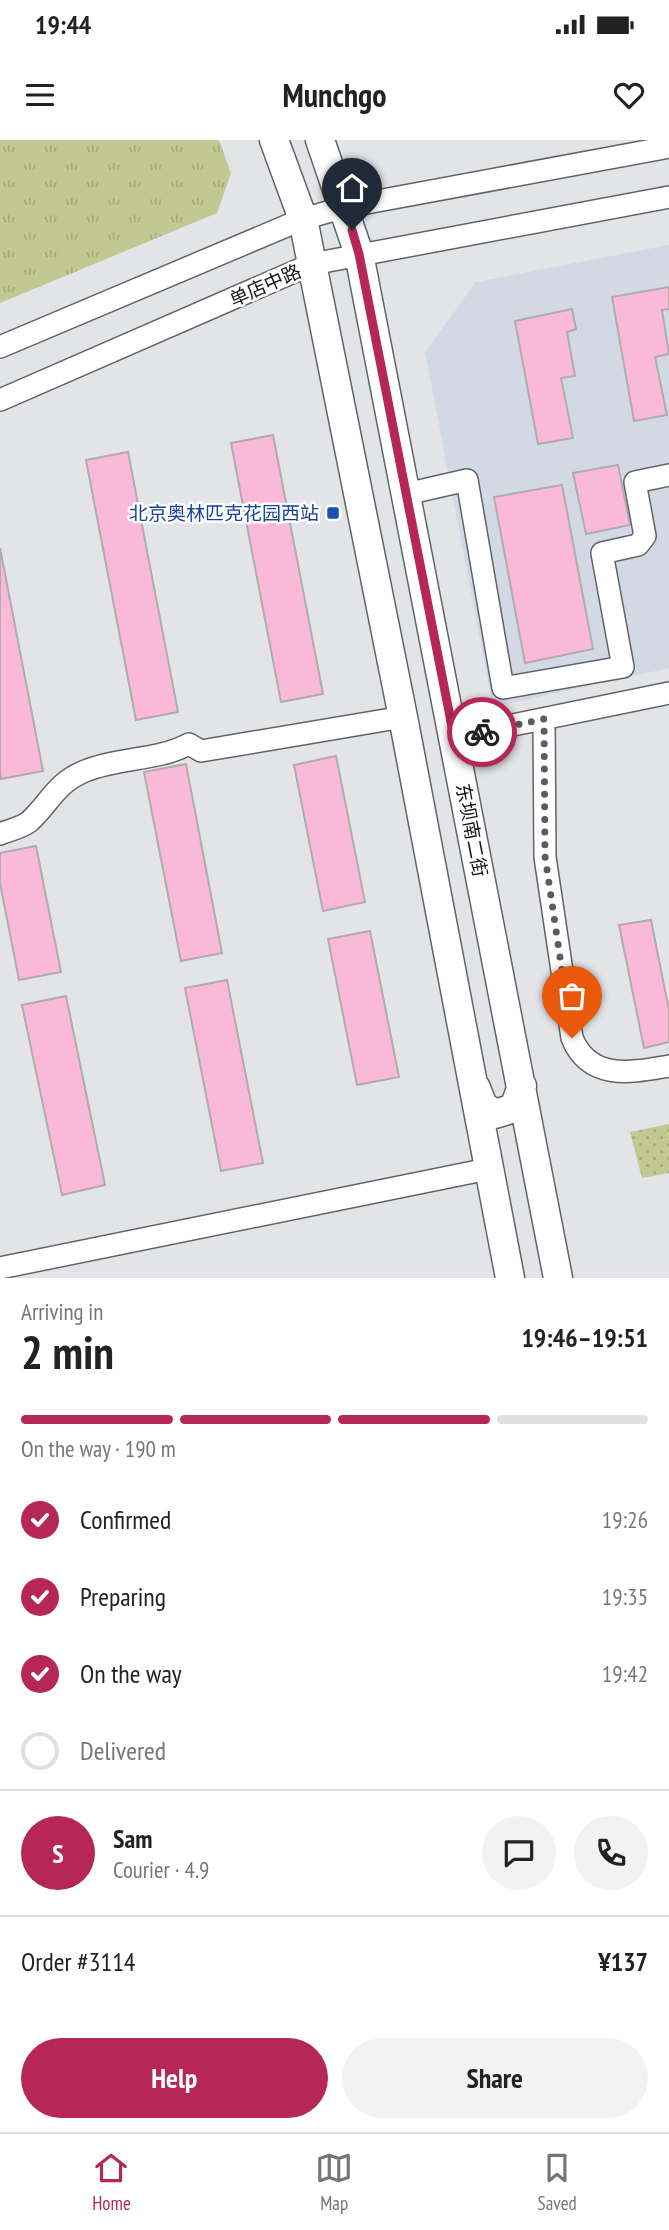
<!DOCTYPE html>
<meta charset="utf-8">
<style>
:root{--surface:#fff;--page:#f2f2f2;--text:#222;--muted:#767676;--line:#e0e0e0;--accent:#b62758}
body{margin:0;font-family:"PT Sans Narrow","Noto Sans SC",sans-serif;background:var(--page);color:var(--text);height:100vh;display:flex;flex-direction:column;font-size:26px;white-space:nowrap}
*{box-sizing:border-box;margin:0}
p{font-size:23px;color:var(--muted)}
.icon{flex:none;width:38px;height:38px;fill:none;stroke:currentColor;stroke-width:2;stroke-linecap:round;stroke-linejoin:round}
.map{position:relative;height:1138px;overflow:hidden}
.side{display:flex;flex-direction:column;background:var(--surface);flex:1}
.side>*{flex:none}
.pin{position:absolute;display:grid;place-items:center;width:60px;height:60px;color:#fff;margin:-72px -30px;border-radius:50% 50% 50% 0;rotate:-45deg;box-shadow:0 0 7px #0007}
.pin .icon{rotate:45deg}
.courier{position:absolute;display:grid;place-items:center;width:70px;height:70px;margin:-35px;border:5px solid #b62758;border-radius:50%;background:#fff;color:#222;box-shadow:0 2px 9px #0007}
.summary em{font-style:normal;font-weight:700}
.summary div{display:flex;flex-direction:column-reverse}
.summary{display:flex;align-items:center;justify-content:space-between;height:119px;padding:0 21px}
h1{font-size:46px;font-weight:700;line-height:52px}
.bar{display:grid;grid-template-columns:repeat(4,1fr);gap:10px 7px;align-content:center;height:84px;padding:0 21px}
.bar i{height:9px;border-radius:5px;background:var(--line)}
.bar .on{background:var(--accent)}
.bar p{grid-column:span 4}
.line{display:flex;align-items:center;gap:18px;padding:0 21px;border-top:2px solid var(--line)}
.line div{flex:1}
.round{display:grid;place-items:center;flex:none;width:74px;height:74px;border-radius:37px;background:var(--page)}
ol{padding:0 21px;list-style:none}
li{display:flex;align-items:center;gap:21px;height:77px}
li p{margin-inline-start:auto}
li .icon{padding:7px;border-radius:50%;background:var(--accent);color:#fff;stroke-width:4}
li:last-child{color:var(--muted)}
li i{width:38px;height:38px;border:4px solid var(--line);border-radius:50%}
.action{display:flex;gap:14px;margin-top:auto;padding:14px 21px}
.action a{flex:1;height:80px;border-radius:42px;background:var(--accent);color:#fff;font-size:28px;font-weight:700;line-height:80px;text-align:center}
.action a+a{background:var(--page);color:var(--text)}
.status{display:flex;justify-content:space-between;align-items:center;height:49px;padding:0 35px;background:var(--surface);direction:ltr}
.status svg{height:19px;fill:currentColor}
header{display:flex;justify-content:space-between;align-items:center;height:91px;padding:0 21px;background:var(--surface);font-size:32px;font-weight:700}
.dock{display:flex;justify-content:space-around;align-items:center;height:98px;border-top:2px solid var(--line);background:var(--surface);font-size:19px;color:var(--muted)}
.dock a{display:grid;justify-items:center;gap:4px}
.dock .on{color:var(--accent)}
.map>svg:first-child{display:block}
.built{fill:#d3d9e4}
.grass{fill:url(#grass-tufts)}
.park{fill:url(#park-dots)}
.building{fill:#fbb9d9;stroke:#b0abad;stroke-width:2}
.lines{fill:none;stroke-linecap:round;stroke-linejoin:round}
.minor-casing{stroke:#616367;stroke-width:24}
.major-casing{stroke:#616367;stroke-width:31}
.minor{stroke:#fff;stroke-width:21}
.major{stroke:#fff;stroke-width:28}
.done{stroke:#5b5c5f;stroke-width:7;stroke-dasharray:0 12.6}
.route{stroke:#b62758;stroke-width:9}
.transit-dot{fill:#1a4fb4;stroke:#fff;stroke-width:2.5}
.labels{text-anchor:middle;stroke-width:5;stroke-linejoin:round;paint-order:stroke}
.street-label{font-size:19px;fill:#121315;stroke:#fff}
.transit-label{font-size:19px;fill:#164399;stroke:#fff;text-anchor:end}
</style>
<div class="status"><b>19:44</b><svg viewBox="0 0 49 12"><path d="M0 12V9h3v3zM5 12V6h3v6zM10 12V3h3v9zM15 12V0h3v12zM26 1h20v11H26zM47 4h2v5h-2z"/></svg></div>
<header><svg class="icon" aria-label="menu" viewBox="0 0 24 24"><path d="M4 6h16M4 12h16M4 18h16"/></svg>Munchgo<svg class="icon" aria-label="heart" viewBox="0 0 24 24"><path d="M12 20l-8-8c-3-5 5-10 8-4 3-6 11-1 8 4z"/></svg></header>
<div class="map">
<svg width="669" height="1138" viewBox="0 0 669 1138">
<defs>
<pattern id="grass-tufts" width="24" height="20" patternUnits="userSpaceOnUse" patternTransform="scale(1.75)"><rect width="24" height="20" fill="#c2c892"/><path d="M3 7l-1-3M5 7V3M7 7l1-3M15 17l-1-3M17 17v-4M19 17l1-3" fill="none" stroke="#a6ab7d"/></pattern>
<pattern id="park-dots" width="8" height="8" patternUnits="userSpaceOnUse" patternTransform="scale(1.75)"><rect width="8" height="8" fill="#c2c892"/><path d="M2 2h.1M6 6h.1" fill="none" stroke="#a6ab7d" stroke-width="1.8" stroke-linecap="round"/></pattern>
</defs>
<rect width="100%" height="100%" fill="#e2e4e8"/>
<path class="built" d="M669,105V528L493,567L425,212L476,142Z"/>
<path class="grass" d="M0,0H219L231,33L217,73L0,163Z"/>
<path class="park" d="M669,984V1033L642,1038L630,992Z"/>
<path class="building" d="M669,147V169L662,170L669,214L655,217L667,275L634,281L612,157Z
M572,169L576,189L567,192L575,236L561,238L573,298L538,304L515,181Z
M273,295L323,554L281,562L231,303Z
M128,312L178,572L136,580L86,320Z
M618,325L630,385L586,394L573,333Z
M562,345L593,509L525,523L494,357Z
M0,408L43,631L1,639L0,633Z
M336,616L365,762L323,771L294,625Z
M186,624L222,813L181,821L144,632Z
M36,706L61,832L19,840L0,743V713Z
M651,780L669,870V902L644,908L619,785Z
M370,791L399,937L357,945L328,799Z
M227,840L263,1023L221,1031L185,848Z
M66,856L105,1045L62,1055L22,865Z"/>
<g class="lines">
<defs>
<path id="minor" d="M0,207L303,79L345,67L669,7
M0,260L312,124L669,57
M406,354L467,340L503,548L623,527L602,413L638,405L645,396L635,342L669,335
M544,579L545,717L572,898C590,942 633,932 669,926
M454,597L669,553
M0,694C9,690 22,688 30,681C51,661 56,643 85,631C119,617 157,621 189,604L201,611L403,577
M0,1128L488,1029"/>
<path id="major" d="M274,0L303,79L312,124L403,577L510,1138
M320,0L359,114L558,1138
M476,948L483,966L495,974L514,968L522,946"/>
</defs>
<use href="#minor" class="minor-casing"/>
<use href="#major" class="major-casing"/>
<use href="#minor" class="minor"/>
<use href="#major" class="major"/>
</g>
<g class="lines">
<path class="done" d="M482,592L544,579L545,716L572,898"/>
<path class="route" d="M352,90L359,114L454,597L482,592"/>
</g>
<rect class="transit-dot" x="326" y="366" width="14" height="14" rx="3.5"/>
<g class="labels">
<g class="street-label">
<text transform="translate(265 145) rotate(-24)" y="7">单店中路</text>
<text transform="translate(472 690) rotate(79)" y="7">东坝南二街</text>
</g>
<g class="transit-label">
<text x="319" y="380">北京奥林匹克花园西站</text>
</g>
</g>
</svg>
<div class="pin" style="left:572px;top:898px;background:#ea580c"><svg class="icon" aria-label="bag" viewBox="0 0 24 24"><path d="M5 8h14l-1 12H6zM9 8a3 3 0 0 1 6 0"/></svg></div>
<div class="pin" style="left:352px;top:90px;background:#1f2937"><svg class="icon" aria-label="home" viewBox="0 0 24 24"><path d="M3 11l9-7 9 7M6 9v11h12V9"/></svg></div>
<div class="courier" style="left:482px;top:592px"><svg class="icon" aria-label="bike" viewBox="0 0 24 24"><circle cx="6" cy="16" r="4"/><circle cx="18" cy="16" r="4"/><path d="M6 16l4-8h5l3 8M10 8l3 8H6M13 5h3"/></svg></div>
</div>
<section class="side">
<div class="summary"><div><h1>2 min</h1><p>Arriving in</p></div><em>19:46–19:51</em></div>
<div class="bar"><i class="on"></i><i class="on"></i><i class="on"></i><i></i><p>On the way · 190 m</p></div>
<ol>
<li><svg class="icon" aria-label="check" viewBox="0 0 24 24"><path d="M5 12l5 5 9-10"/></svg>Confirmed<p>19:26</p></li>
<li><svg class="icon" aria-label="check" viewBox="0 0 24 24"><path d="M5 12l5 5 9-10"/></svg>Preparing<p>19:35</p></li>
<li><svg class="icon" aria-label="check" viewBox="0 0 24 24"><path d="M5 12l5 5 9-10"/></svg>On the way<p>19:42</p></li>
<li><i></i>Delivered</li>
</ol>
<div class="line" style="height:126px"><b class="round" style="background:var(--accent);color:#fff">S</b><div><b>Sam</b><p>Courier · 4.9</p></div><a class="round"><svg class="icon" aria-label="chat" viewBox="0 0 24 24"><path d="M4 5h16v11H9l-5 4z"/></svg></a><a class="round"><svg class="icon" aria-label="phone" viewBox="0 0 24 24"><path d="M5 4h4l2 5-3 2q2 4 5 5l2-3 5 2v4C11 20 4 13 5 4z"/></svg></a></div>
<div class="line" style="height:91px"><div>Order #3114</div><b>¥137</b></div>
<div class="action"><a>Help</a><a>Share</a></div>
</section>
<nav class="dock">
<a class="on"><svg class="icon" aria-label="home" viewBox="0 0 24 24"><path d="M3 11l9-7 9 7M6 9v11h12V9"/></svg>Home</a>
<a><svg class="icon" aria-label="map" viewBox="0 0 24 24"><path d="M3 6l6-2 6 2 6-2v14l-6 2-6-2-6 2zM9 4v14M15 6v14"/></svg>Map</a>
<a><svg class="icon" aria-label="saved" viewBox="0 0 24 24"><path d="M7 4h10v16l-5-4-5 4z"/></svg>Saved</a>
</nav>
